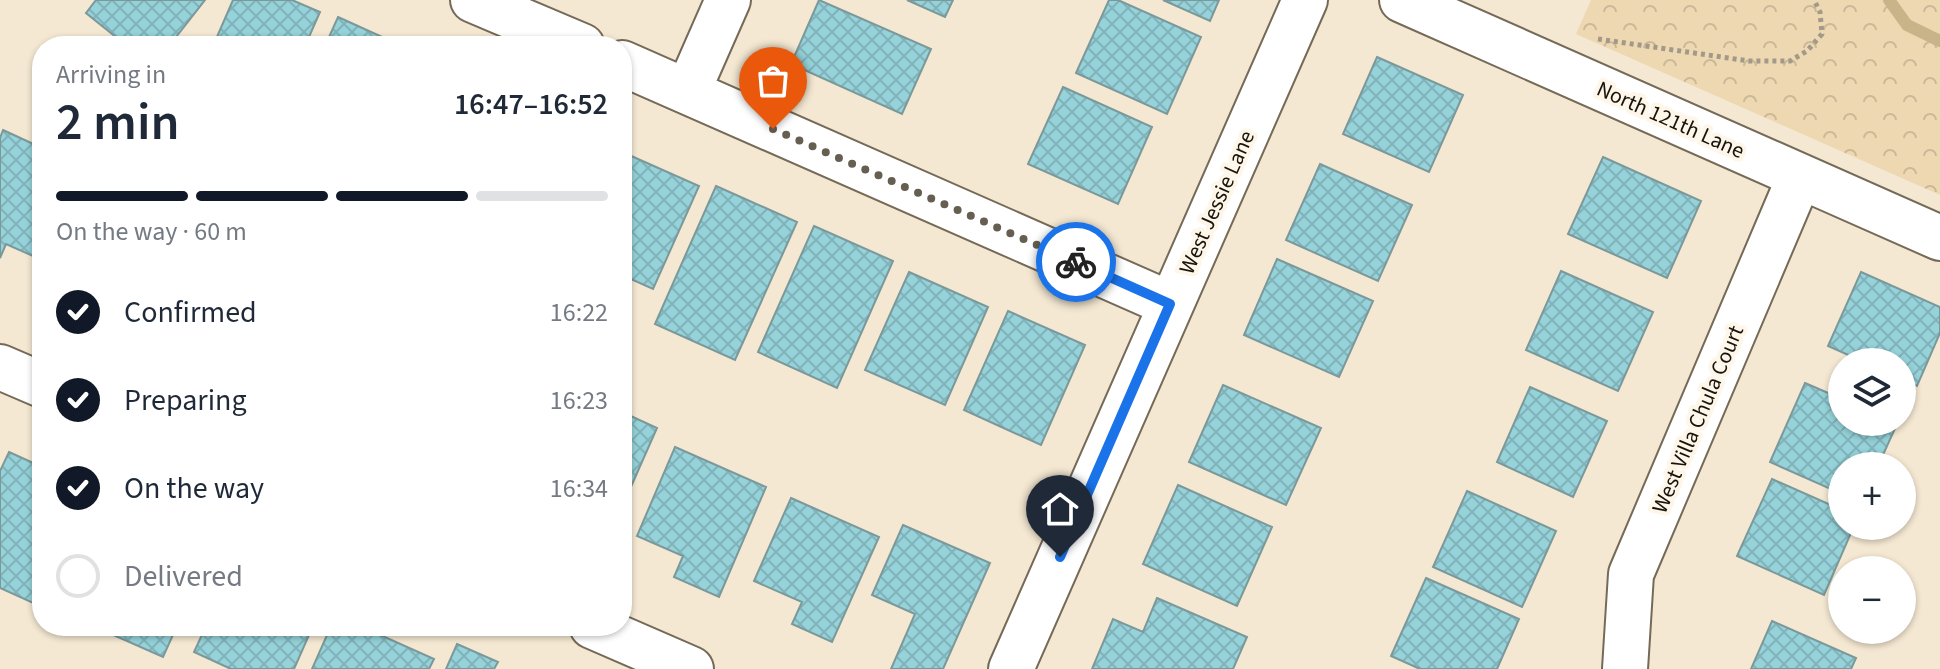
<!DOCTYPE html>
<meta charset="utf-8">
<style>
:root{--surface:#fff;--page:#f2f2f3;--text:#1f2937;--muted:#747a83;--line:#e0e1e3;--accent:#111827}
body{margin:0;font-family:"Source Sans 3",sans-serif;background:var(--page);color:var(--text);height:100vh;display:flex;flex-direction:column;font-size:30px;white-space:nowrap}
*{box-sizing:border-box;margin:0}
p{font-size:26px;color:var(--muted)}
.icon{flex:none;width:44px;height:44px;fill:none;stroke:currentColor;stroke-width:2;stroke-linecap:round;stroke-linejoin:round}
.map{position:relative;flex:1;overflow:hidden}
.drawer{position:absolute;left:32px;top:36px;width:600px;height:600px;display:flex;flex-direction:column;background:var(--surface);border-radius:32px;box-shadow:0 2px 6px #0004}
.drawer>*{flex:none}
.buttons{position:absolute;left:1828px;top:348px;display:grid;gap:16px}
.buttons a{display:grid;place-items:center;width:88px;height:88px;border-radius:50%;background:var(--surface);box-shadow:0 2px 6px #0004;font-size:40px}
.pin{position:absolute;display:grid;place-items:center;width:68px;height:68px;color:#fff;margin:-82px -34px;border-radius:50% 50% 50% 0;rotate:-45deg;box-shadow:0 0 8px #0007}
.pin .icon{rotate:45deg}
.courier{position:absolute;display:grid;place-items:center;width:80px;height:80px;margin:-40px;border:6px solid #1a73e8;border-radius:50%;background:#fff;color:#222;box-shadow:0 2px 10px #0007}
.overview em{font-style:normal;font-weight:600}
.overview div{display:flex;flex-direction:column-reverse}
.overview{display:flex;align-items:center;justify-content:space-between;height:136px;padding:0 24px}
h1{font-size:52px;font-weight:600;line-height:60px}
.bar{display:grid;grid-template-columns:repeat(4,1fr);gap:12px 8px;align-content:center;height:96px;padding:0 24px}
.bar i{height:10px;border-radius:6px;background:var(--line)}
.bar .selected{background:var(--accent)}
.bar p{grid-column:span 4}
ol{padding:0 24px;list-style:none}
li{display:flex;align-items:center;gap:24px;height:88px}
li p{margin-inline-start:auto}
li .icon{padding:8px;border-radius:50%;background:var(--accent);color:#fff;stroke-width:4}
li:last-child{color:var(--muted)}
li i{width:44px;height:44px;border:4px solid var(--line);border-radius:50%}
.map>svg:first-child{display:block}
.park{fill:url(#park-crowns)}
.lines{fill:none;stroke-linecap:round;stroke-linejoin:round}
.stream{stroke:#c9b388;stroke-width:12}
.building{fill:url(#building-cross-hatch);stroke:#7b989a;stroke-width:2}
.minor-casing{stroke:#756a57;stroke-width:48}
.path{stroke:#a29988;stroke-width:5;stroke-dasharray:4 4;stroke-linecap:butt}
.minor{stroke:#fff;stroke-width:44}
.done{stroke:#655e51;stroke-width:8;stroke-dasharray:0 14.4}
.route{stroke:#1a73e8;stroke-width:10}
.labels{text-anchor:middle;stroke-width:8;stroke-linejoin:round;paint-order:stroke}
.street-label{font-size:22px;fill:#18140c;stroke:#fdf6e9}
</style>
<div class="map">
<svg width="1940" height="669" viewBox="0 0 1940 669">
<defs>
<pattern id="park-crowns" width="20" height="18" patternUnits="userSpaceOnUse" patternTransform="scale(2)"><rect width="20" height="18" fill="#eed8b1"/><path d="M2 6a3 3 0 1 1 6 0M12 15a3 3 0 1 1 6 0" fill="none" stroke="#cbb897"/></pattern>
<pattern id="building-cross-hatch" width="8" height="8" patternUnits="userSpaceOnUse" patternTransform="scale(2)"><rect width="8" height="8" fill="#95d2d9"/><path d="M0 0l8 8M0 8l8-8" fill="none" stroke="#80b3b9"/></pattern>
</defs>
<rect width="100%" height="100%" fill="#f4e8d2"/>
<path class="park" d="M1591,0H1940V195L1576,34Z"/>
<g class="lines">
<path class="stream" d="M1889,0L1907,25L1940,41"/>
</g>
<path class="building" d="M96,0H205L169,46H127L86,13Z
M233,0H292L320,12L305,46H213Z
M819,0L931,49L902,114L791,64Z
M907,0H953L945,17Z
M1109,0H1118L1201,37L1167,114L1076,73Z
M1163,0H1219L1210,21Z
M338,17L402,46H325Z
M1377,57L1463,95L1429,172L1343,134Z
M1063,87L1152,127L1118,204L1028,164Z
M3,130L42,148V260L6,244L0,258V138Z
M629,155L699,186L653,289L622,275V172Z
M1603,157L1701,201L1667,278L1568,234Z
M1320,164L1412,205L1378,281L1286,240Z
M716,186L797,222L735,360L655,324Z
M814,226L893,261L837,388L758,352Z
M1277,259L1373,301L1339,377L1244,335Z
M1561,271L1653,312L1618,391L1526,350Z
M909,272L988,307L945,405L865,370Z
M1861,272L1940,307V333L1917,386L1902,379V362H1864L1828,346Z
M1008,311L1085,345L1041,445L964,410Z
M1805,383L1842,399V422H1893L1897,424L1878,466H1842V494L1770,462Z
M1223,385L1321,428L1286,505L1189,462Z
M1530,387L1607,421L1573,497L1497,462Z
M622,412L657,428L622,507Z
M675,447L766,487L719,597L674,577L683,556L637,536Z
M9,452L42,467V607L0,588V471Z
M1772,479L1842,510V526H1854L1824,595L1737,556Z
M1178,485L1272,527L1237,606L1143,564Z
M1467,491L1556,531L1522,607L1433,567Z
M791,498L879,537L832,642L792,624L802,602L754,581Z
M903,525L990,563L943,669H891L915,614L872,595Z
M1426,578L1519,619L1497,669H1420L1391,656Z
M1157,598L1247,637L1233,669H1092L1113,619L1143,632Z
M1772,621L1856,658L1851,669H1751Z
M93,626H177L163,657Z
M206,626H313L294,669H231L194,652Z
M331,626H382L378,634L434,659L429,669H312Z
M457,644L498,662L494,669H446Z"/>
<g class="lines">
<defs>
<path id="minor" d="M473,0L582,46
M1402,0L1940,238
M622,63L1170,304
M688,91L728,0
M0,367L42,385
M592,626L691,669
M1011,669L1305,0
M1625,669L1631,574L1800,176"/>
</defs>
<use href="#minor" class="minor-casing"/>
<path class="path" d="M1598,39L1749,61H1790L1807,51L1822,34L1820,12L1814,0"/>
<use href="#minor" class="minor"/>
</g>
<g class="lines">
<path class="done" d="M773,129L1076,262"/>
<path class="route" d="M1060,557L1170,304L1076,262"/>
</g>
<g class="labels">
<g class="street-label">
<text transform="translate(1671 119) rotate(24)" y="8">North 121th Lane</text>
<text transform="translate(1216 202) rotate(-66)" y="8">West Jessie Lane</text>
<text transform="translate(1697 419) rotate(-67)" y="8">West Villa Chula Court</text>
</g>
</g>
</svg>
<div class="buttons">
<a><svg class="icon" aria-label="layers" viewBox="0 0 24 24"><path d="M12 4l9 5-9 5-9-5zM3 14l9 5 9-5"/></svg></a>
<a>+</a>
<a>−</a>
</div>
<div class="pin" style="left:773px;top:129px;background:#ea580c"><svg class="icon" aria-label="bag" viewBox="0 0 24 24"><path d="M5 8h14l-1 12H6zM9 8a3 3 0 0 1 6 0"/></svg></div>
<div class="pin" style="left:1060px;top:557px;background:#1f2937"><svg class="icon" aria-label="home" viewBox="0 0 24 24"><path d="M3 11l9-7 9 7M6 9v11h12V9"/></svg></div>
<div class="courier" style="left:1076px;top:262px"><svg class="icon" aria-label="bike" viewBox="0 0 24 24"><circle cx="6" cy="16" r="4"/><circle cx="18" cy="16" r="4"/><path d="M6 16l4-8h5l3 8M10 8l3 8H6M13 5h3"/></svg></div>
<section class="drawer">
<div class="overview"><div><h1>2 min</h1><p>Arriving in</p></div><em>16:47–16:52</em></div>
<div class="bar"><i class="selected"></i><i class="selected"></i><i class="selected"></i><i></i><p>On the way · 60 m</p></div>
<ol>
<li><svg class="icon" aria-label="check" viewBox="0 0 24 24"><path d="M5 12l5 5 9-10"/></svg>Confirmed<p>16:22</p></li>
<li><svg class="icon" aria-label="check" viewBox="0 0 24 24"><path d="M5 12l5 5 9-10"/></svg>Preparing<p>16:23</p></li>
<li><svg class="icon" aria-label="check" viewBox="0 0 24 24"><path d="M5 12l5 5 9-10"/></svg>On the way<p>16:34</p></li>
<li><i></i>Delivered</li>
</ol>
</section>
</div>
